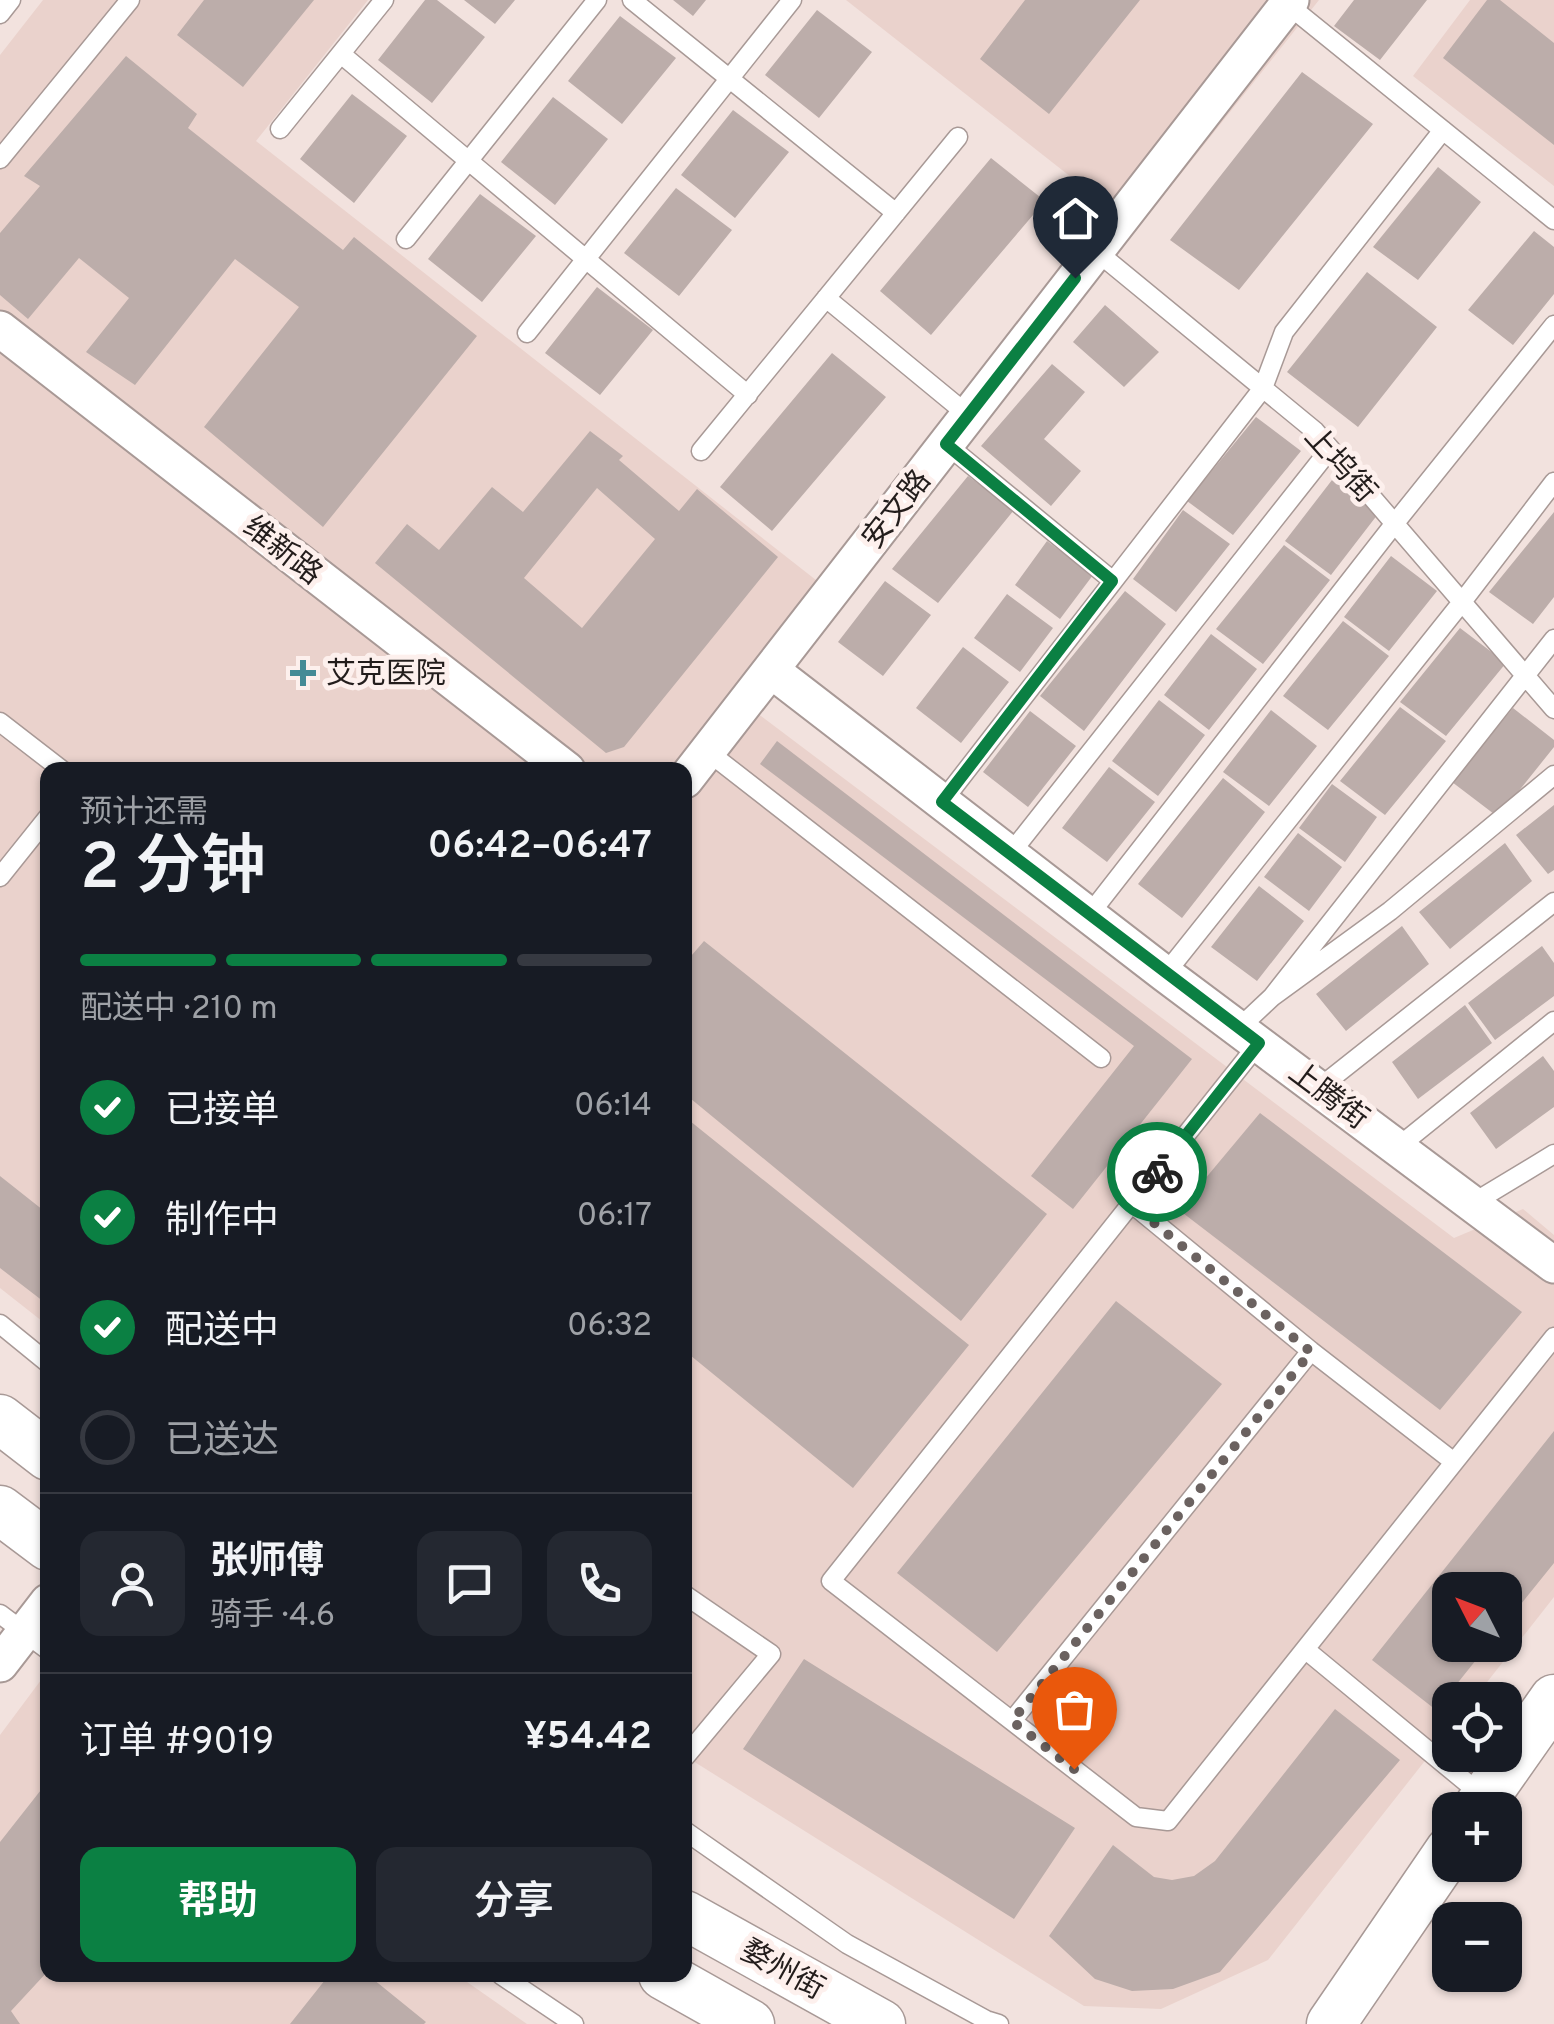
<!DOCTYPE html>
<html lang="zh">
<meta charset="utf-8">
<style>
:root{--surface:#171b24;--page:#242831;--text:#f1f3f6;--muted:#9ea1a6;--line:#363941;--accent:#0b8043}
body{margin:0;font-family:Overpass,"Noto Sans SC",sans-serif;background:var(--page);color:var(--text);height:100vh;display:flex;flex-direction:column;font-size:38px;white-space:nowrap}
*{box-sizing:border-box;margin:0}
p{font-size:32px;color:var(--muted)}
.icon{flex:none;width:55px;height:55px;fill:none;stroke:currentColor;stroke-width:2;stroke-linecap:round;stroke-linejoin:round}
.map{position:relative;flex:1;overflow:hidden}
.details{position:absolute;left:40px;top:762px;width:652px;height:1220px;display:flex;flex-direction:column;background:var(--surface);border-radius:20px;box-shadow:0 2px 8px #0004}
.details>*{flex:none}
.needle{width:65px;rotate:312deg}
.tools{position:absolute;left:1432px;top:1572px;display:grid;gap:20px}
.tools a{display:grid;place-items:center;width:90px;height:90px;border-radius:20px;background:var(--surface);box-shadow:0 2px 8px #0004;font-size:50px}
.pin{position:absolute;display:grid;place-items:center;width:85px;height:85px;color:#fff;margin:-102px -42px;border-radius:50% 50% 50% 0;rotate:-45deg;box-shadow:0 0 10px #0007}
.pin .icon{rotate:45deg}
.courier{position:absolute;display:grid;place-items:center;width:100px;height:100px;margin:-50px;border:8px solid #0b8043;border-radius:50%;background:#fff;color:#222;box-shadow:0 2px 12px #0007}
.overview em{font-style:normal;font-weight:600}
.overview div{display:flex;flex-direction:column-reverse}
.overview{display:flex;align-items:center;justify-content:space-between;height:170px;padding:0 40px}
h1{font-size:65px;font-weight:600;line-height:75px}
.bar{display:grid;grid-template-columns:repeat(4,1fr);gap:15px 10px;align-content:center;height:120px;padding:0 40px}
.bar i{height:12px;border-radius:8px;background:var(--line)}
.bar .current{background:var(--accent)}
.bar p{grid-column:span 4}
.line{display:flex;align-items:center;gap:25px;padding:0 40px;border-top:2px solid var(--line)}
.line div{flex:1}
.round{display:grid;place-items:center;flex:none;width:105px;height:105px;border-radius:20px;background:var(--page)}
ol{padding:0 40px;list-style:none}
li{display:flex;align-items:center;gap:30px;height:110px}
li p{margin-inline-start:auto}
li .icon{padding:10px;border-radius:50%;background:var(--accent);color:#fff;stroke-width:4}
li:last-child{color:var(--muted)}
li i{width:55px;height:55px;border:5px solid var(--line);border-radius:50%}
.button{display:flex;gap:20px;margin-top:auto;padding:20px 40px}
.button a{flex:1;height:115px;border-radius:20px;background:var(--accent);color:#fff;font-size:40px;font-weight:600;line-height:115px;text-align:center}
.button a+a{background:var(--page);color:var(--text)}
.map>svg:first-child{display:block}
.built{fill:#ead2cc;fill-rule:evenodd}
.building{fill:#bcadaa;fill-rule:evenodd}
.lines{fill:none;stroke-linecap:round;stroke-linejoin:round}
.lane-casing{stroke:#a89996;stroke-width:21}
.street-casing{stroke:#a89996;stroke-width:39}
.secondary-casing{stroke:#a89996;stroke-width:51}
.lane{stroke:#fff;stroke-width:18}
.street{stroke:#fff;stroke-width:35}
.secondary{stroke:#fff;stroke-width:48}
.done{stroke:#6b6260;stroke-width:10;stroke-dasharray:0 18}
.route{stroke:#0b8043;stroke-width:12}
.poi-dot{fill:#458b96;stroke:#fdf0ed;stroke-width:4}
.labels{text-anchor:middle;stroke-width:10;stroke-linejoin:round;paint-order:stroke}
.street-label{font-size:30px;fill:#231d1c;stroke:#fdf0ed}
.poi-label{font-size:30px;fill:#231d1c;stroke:#fdf0ed;text-anchor:start}
</style>
<div class="map">
<svg width="1554" height="2024" viewBox="0 0 1554 2024">
<rect width="100%" height="100%" fill="#f2e2de"/>
<path class="built" d="M43,0H368L256,141L844,602L757,713L1454,1238L1523,1209L1554,1235V1597L1473,1700H1450V1729L1268,1960L1161,2009L1084,2006L685,1756V770H48L47,1325L0,1288V55ZM1450,1590H1505V1645H1450Z
M846,0H1319L1137,229Z
M1470,0H1554V186L1413,76Z
M47,1672L48,1975H457L527,2024H0V1735Z"/>
<path class="building" d="M204,0H314L243,87L177,35Z
M425,0H437L485,37L432,103L378,60Z
M464,0H515L495,24Z
M673,0H706L693,16Z
M1025,0H1140L1049,114L980,59Z
M1354,0H1427L1380,60L1334,26Z
M1487,0H1500L1554,43V145L1443,58Z
M817,10L872,52L819,118L765,75Z
M620,16L676,58L622,124L568,81Z
M126,56L197,114L188,128L236,166L343,250L354,237L477,336L323,527L204,427L299,307L235,259L135,385L86,352L129,298L79,258L28,319L0,295V233L40,186L24,176Z
M1302,72L1373,124L1239,290L1170,240Z
M352,94L407,136L354,203L300,159Z
M553,97L608,139L555,205L501,162Z
M733,110L789,152L735,218L681,175Z
M991,158L1045,201L931,335L880,291Z
M1438,167L1481,202L1418,280L1373,247Z
M676,188L732,230L679,296L624,253Z
M480,194L536,236L482,302L428,259Z
M1534,231L1554,247V294L1513,345L1468,310Z
M1367,272L1437,327L1358,427L1287,372Z
M597,287L653,330L600,395L545,353Z
M1105,305L1159,352L1124,387L1073,342Z
M832,353L886,397L772,531L720,487Z
M1052,364L1085,392L1044,439L1081,471L1051,506L981,446Z
M1256,417L1301,451L1233,535L1187,501Z
M590,431L623,456L619,460L679,511L697,489L778,557L624,747L606,753L375,563L407,524L439,550L492,487L523,512ZM597,488L655,539L582,628L524,578Z
M968,476L1014,510L938,603L892,569Z
M1332,480L1378,514L1331,575L1285,541Z
M1183,510L1230,544L1176,612L1133,579Z
M1554,512V597L1533,624L1489,592Z
M1047,541L1093,575L1060,619L1015,585Z
M1284,545L1330,580L1263,664L1216,629Z
M1391,556L1437,591L1389,651L1344,617Z
M885,581L931,615L883,676L838,642Z
M1125,591L1166,624L1084,731L1040,696Z
M1007,594L1053,628L1020,672L974,638Z
M1343,621L1389,656L1328,730L1283,696Z
M1460,628L1506,663L1446,736L1400,702Z
M1211,634L1257,669L1209,730L1164,695Z
M963,647L1009,682L961,743L916,708Z
M1159,700L1205,735L1158,796L1112,761Z
M1400,707L1446,741L1385,815L1340,781Z
M1513,708L1554,740V747L1498,817L1452,782Z
M1271,710L1317,746L1269,806L1223,772Z
M1030,711L1076,746L1028,807L983,772Z
M777,741L1192,1059L1073,1209L1031,1176L1134,1046L760,764Z
M1109,767L1155,802L1107,862L1062,828Z
M1223,778L1265,812L1182,918L1138,884Z
M1332,784L1377,817L1345,862L1299,828Z
M1554,805V870L1548,874L1516,835Z
M1298,833L1342,867L1309,911L1264,877Z
M1505,843L1532,881L1450,949L1419,912Z
M1259,886L1304,921L1257,981L1211,947Z
M1402,926L1429,964L1346,1031L1316,994Z
M704,941L1047,1214L961,1321L685,1094V963Z
M1542,946L1554,963V996L1495,1040L1468,1003Z
M1465,1005L1492,1043L1418,1099L1392,1062Z
M1543,1056L1554,1071V1107L1496,1149L1470,1113Z
M1260,1113L1522,1312L1440,1410L1179,1210Z
M690,1121L969,1345L853,1488L685,1351V1126Z
M0,1176L48,1214V1305L0,1268Z
M1116,1301L1222,1384L997,1652L897,1573Z
M1554,1431V1563L1505,1624V1590H1450V1645H1488L1436,1710L1372,1660Z
M804,1659L1075,1828L1014,1919L743,1749Z
M1335,1709L1400,1760L1220,1972L1173,1989L1132,1991L1095,1979L1049,1936L1113,1845L1154,1877L1172,1880L1194,1876L1215,1861Z
M48,1781V1971L11,2011L20,2024H0V1842Z
M329,1975H368L426,2022L424,2024H290Z"/>
<g class="lines">
<defs>
<path id="lane" d="M632,0L896,213
M1287,4L1554,220
M0,14L11,0
M341,54L748,395
M280,129L384,0
M0,159L130,0
M406,239L597,0
M1096,251L1315,431L1554,709
M826,298L968,415
M527,333L792,0
M946,444L1113,581
M701,451L958,137
M0,722L62,770
M707,751L1101,1058
M942,802L1263,388L1284,332L1443,130
M1010,854L1330,449
M0,877L48,817
M1089,915L1395,523L1554,325
M1165,974L1462,602L1554,482
M1272,997L1554,639
M1239,1028L1272,997L1390,911L1554,775
M1259,1043L831,1581L1136,1817L1168,1821L1554,1337
M1319,1088L1554,902
M1398,1147L1554,1021
M1131,1203L1311,1351L1454,1462
M1473,1203L1554,1154
M0,1324L48,1363
M685,1595L771,1654L685,1757
M0,1614L48,1650
M1306,1650L1483,1796
M1012,1721L1311,1351
M685,1831L847,1944L986,2020L999,2024
M501,1975L574,2024"/>
<path id="street" d="M0,329L567,770
M771,670L1165,974L1554,1265
M685,780L1291,0
M0,1664L48,1602"/>
<path id="secondary" d="M0,1419L48,1456
M0,1510L48,1546
M1476,1810L1554,1699
M685,1915L881,2024
M663,1975L750,2024
M1331,2024L1450,1850"/>
</defs>
<use href="#lane" class="lane-casing"/>
<use href="#street" class="street-casing"/>
<use href="#secondary" class="secondary-casing"/>
<use href="#lane" class="lane"/>
<use href="#street" class="street"/>
<use href="#secondary" class="secondary"/>
</g>
<g class="lines">
<path class="done" d="M1074,1769L1012,1721L1311,1352L1131,1204L1157,1172"/>
<path class="route" d="M1075,278L946,444L1112,581L942,802L1259,1043L1157,1172"/>
</g>
<path class="poi-dot" d="M298 658h10v10h10v10h-10v10h-10v-10h-10v-10h10z"/>
<g class="labels">
<g class="street-label">
<text transform="translate(1341 464) rotate(48)" y="10">上坞街</text>
<text transform="translate(896 509) rotate(-52)" y="10">安文路</text>
<text transform="translate(283 550) rotate(38)" y="10">维新路</text>
<text transform="translate(1329 1095) rotate(37)" y="10">上腾街</text>
<text transform="translate(783 1969) rotate(29)" y="10">婺州街</text>
</g>
<g class="poi-label">
<text x="326" y="683">艾克医院</text>
</g>
</g>
</svg>
<div class="tools">
<a><svg class="needle" viewBox="-14 -14 28 28"><path d="M0-13l5 13h-10z" fill="#e53935"/><path d="M0 13l5-13h-10z" fill="#9ea1a6"/></svg></a>
<a><svg class="icon" aria-label="locate" viewBox="0 0 24 24"><circle cx="12" cy="12" r="6"/><path d="M12 2v4M12 18v4M2 12h4M18 12h4"/></svg></a>
<a>+</a>
<a>−</a>
</div>
<div class="pin" style="left:1074px;top:1769px;background:#ea580c"><svg class="icon" aria-label="bag" viewBox="0 0 24 24"><path d="M5 8h14l-1 12H6zM9 8a3 3 0 0 1 6 0"/></svg></div>
<div class="pin" style="left:1075px;top:278px;background:#1f2937"><svg class="icon" aria-label="home" viewBox="0 0 24 24"><path d="M3 11l9-7 9 7M6 9v11h12V9"/></svg></div>
<div class="courier" style="left:1157px;top:1172px"><svg class="icon" aria-label="bike" viewBox="0 0 24 24"><circle cx="6" cy="16" r="4"/><circle cx="18" cy="16" r="4"/><path d="M6 16l4-8h5l3 8M10 8l3 8H6M13 5h3"/></svg></div>
<section class="details">
<div class="overview"><div><h1>2 分钟</h1><p>预计还需</p></div><em>06:42–06:47</em></div>
<div class="bar"><i class="current"></i><i class="current"></i><i class="current"></i><i></i><p>配送中 · 210 m</p></div>
<ol>
<li><svg class="icon" aria-label="check" viewBox="0 0 24 24"><path d="M5 12l5 5 9-10"/></svg>已接单<p>06:14</p></li>
<li><svg class="icon" aria-label="check" viewBox="0 0 24 24"><path d="M5 12l5 5 9-10"/></svg>制作中<p>06:17</p></li>
<li><svg class="icon" aria-label="check" viewBox="0 0 24 24"><path d="M5 12l5 5 9-10"/></svg>配送中<p>06:32</p></li>
<li><i></i>已送达</li>
</ol>
<div class="line" style="height:180px"><a class="round"><svg class="icon" aria-label="person" viewBox="0 0 24 24"><circle cx="12" cy="8" r="4"/><path d="M4 21q1-7 8-7t8 7"/></svg></a><div><b>张师傅</b><p>骑手 · 4.6</p></div><a class="round"><svg class="icon" aria-label="chat" viewBox="0 0 24 24"><path d="M4 5h16v11H9l-5 4z"/></svg></a><a class="round"><svg class="icon" aria-label="phone" viewBox="0 0 24 24"><path d="M5 4h4l2 5-3 2q2 4 5 5l2-3 5 2v4C11 20 4 13 5 4z"/></svg></a></div>
<div class="line" style="height:130px"><div>订单 #9019</div><b>¥54.42</b></div>
<div class="button"><a>帮助</a><a>分享</a></div>
</section>
</div>
